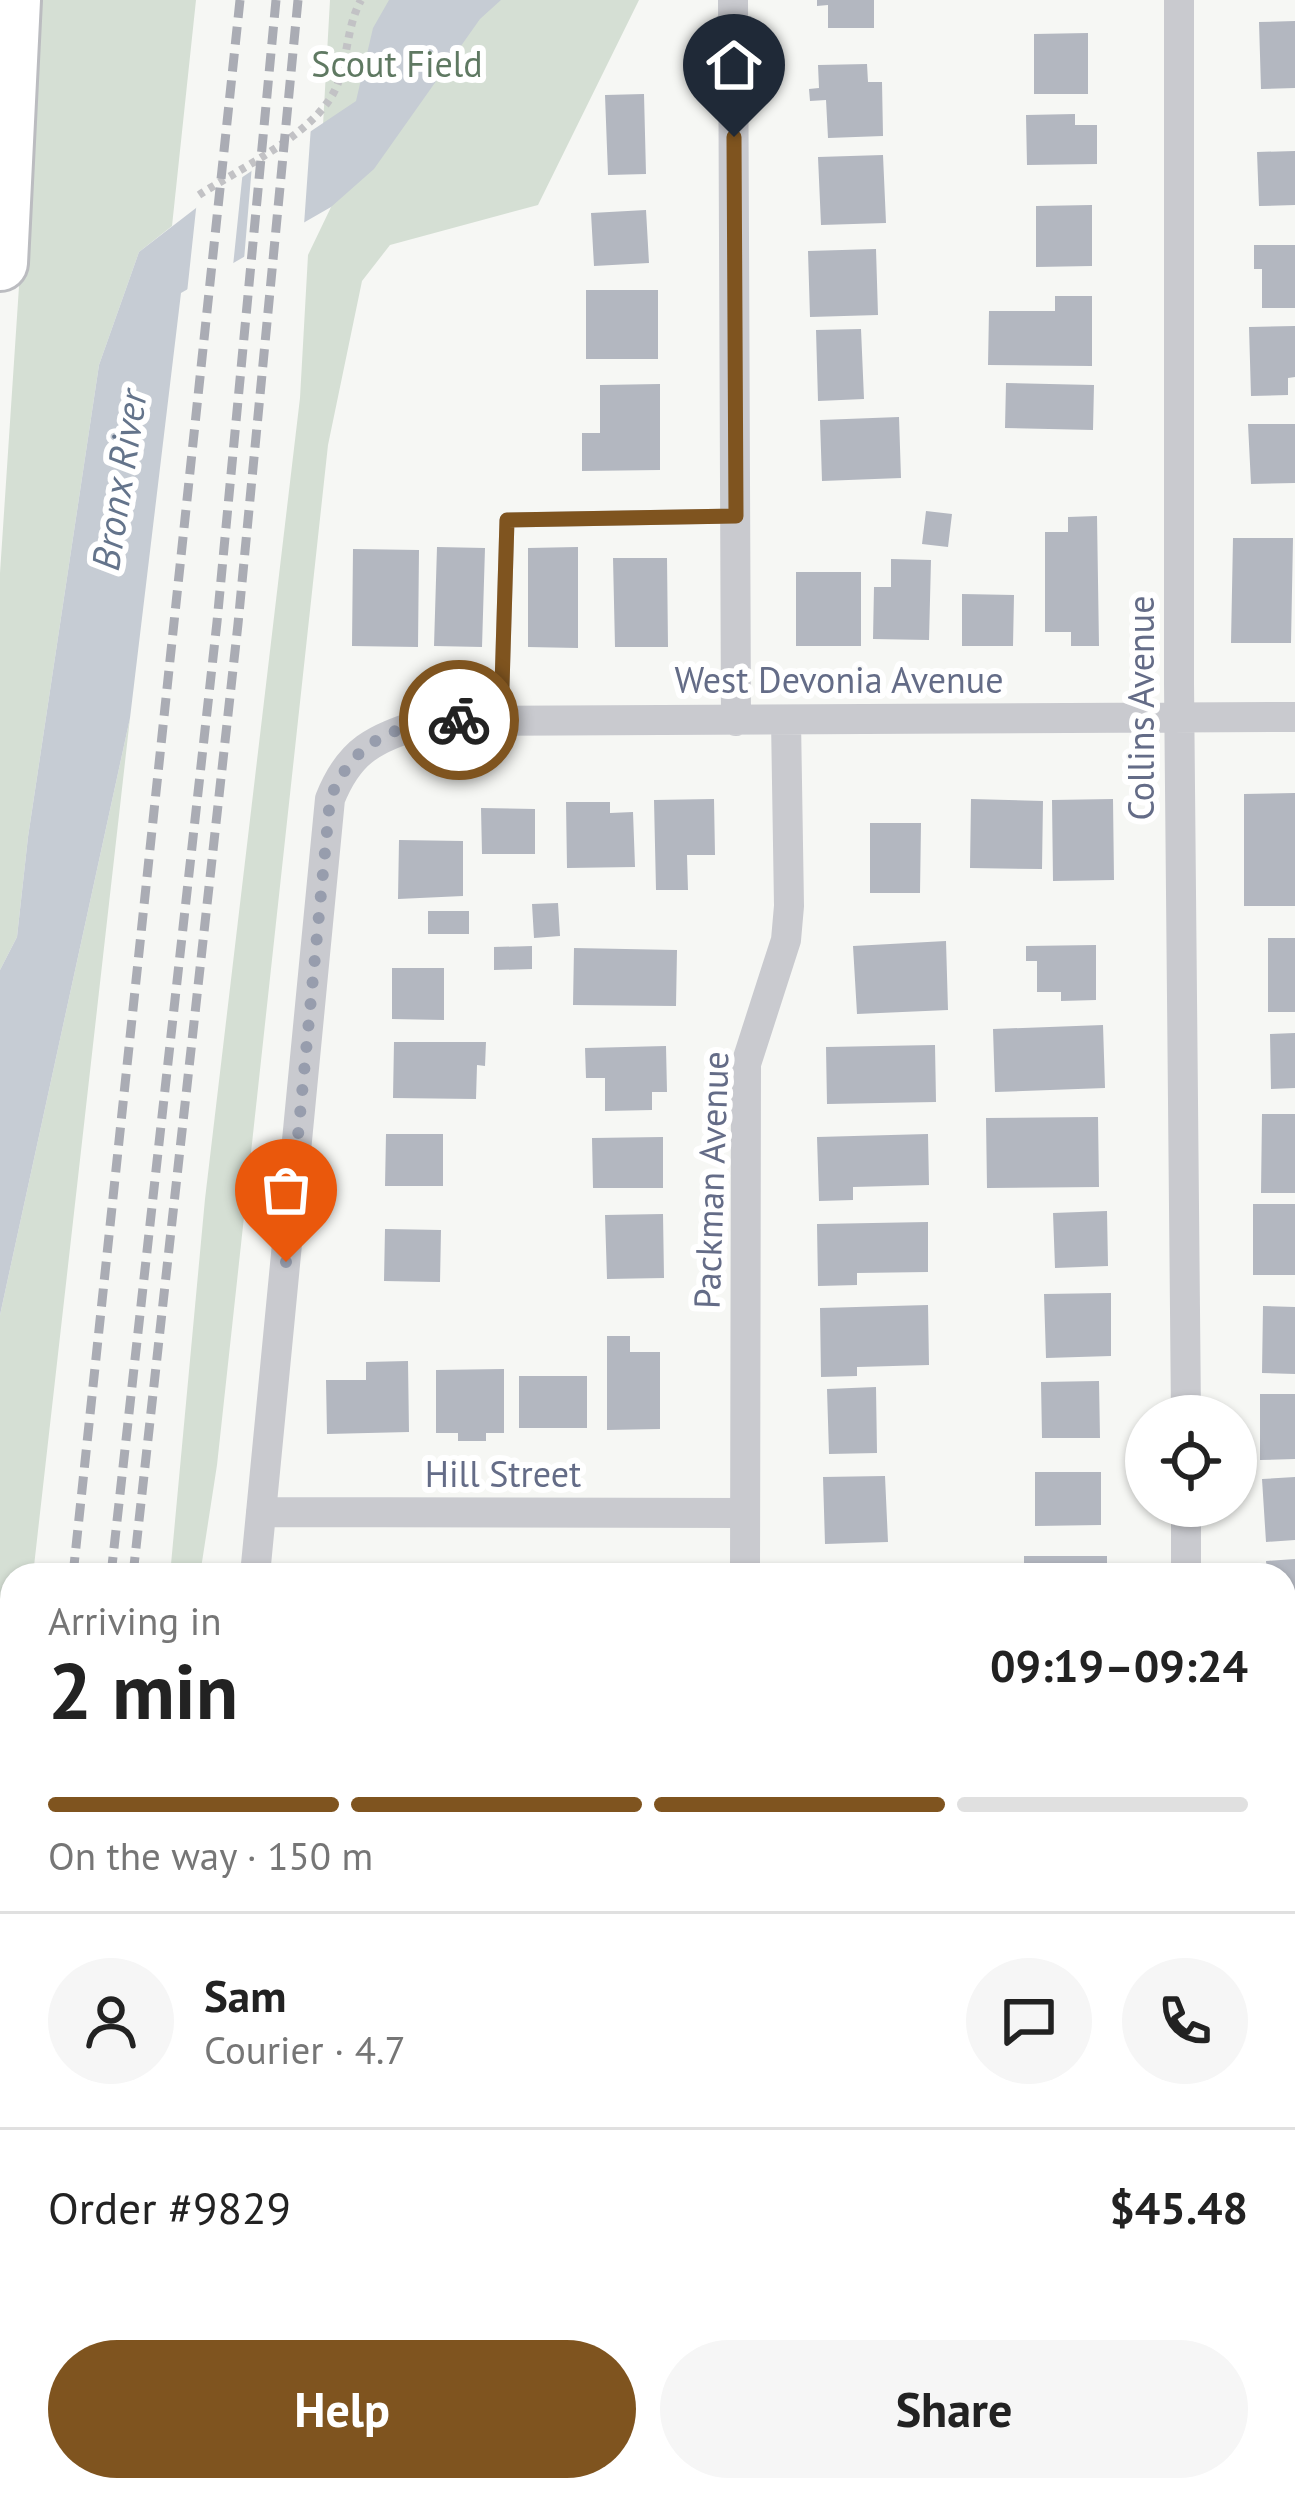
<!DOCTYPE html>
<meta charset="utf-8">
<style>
:root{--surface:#fff;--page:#f6f6f6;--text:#222;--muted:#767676;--line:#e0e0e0;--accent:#7f541f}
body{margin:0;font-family:"PT Sans",sans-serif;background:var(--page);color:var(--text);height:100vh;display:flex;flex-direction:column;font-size:45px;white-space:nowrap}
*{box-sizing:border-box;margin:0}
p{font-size:39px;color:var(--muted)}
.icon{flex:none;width:66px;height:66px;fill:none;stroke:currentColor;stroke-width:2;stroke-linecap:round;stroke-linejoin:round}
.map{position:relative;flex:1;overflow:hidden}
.sheet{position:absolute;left:0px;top:1563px;width:1296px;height:939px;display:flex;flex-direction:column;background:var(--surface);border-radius:36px 36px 0 0;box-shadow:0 3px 9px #0004}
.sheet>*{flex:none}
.controls{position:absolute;left:1125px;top:1395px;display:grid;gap:24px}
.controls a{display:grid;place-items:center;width:132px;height:132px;border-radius:50%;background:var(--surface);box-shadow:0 3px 9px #0004;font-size:60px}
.pin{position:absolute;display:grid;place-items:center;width:102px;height:102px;color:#fff;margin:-123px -51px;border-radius:50% 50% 50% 0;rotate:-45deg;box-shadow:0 0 12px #0007}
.pin .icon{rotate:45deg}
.courier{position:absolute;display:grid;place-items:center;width:120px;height:120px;margin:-60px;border:9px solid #7f541f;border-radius:50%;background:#fff;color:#222;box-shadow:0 3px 15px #0007}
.overview em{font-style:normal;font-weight:700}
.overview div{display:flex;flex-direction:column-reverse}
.overview{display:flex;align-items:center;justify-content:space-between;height:204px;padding:0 48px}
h1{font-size:78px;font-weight:700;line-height:90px}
.bar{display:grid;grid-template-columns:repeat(4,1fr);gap:18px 12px;align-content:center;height:144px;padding:0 48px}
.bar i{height:15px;border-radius:9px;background:var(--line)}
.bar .active{background:var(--accent)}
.bar p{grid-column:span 4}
.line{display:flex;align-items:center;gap:30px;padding:0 48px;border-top:3px solid var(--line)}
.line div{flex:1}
.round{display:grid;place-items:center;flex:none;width:126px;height:126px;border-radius:63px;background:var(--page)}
.button{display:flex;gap:24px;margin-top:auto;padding:24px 48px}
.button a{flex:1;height:138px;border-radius:72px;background:var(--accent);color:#fff;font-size:48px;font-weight:700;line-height:138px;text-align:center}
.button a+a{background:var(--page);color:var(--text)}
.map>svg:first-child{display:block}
.green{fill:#d5dfd4}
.water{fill:#c6ccd4}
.pier{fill:#f6f7f4}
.building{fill:#b3b7c0}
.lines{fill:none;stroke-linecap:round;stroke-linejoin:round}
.highway-casing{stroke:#bbbcc0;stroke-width:60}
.path{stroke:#c2c2c5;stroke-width:8;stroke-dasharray:6 6;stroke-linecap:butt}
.lane{stroke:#c9cacf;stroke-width:15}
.street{stroke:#c9cacf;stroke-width:30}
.highway{stroke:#fff;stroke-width:54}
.rail{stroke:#aaacb4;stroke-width:9;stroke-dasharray:18 9;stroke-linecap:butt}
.done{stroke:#979dad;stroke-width:12;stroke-dasharray:0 21.6}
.route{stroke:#7f541f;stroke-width:15}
.labels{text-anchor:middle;stroke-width:12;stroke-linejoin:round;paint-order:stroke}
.park-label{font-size:36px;fill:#5f7962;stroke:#fff}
.street-label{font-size:36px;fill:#646c87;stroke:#fff}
.water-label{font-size:39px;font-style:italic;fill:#64748b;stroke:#fff}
</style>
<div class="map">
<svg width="1295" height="2500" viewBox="0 0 1295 2500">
<rect width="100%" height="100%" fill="#f6f7f4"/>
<path class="green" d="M38,0H196L172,226L139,252L99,365L28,837L17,937L0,970V573Z
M330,0H639L538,205L390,245L362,281L328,445L217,1465L200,1575H170L205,1199L300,398L308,255L332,205L331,119L323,125Z
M130,718L33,1575H12V1803L0,1899V1315Z"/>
<path class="water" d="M389,0H501L480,19L374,169L331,207L181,293L130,718L0,1315V970L17,937L28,837L99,365L139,252L196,208L356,101L373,28Z"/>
<path class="pier" d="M311,126L304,225L244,260L252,165Z
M243,170L233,266L187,293L197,200Z"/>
<path class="building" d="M817,0H874V28H828V5L817,6Z
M1295,21V88L1261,89L1259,22Z
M1088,33V94H1034V34Z
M867,64L868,82H882L883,136L828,138L826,100L810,101L809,89L819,88L818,65Z
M644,94L646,174L608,175L605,95Z
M1075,114V125H1097V164L1027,165L1026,115Z
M1295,151V205L1259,206L1257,152Z
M883,155L886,223L821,225L818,157Z
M1092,205V266L1036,267V206Z
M646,210L649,263L594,266L591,213Z
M1254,245H1295V308H1262V269H1254Z
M876,249L878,315L810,317L808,251Z
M586,290H658V359H586Z
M1055,296H1092V366L988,365L989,311H1055Z
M1295,326V377L1288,378V395L1251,396L1249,327Z
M861,329L864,399L818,401L816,330Z
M1006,383L1094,385L1093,430L1005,428Z
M660,384V470L582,471V433H600V385Z
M899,417L901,478L822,481L820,420Z
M1248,424H1295V483L1251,484Z
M926,511L952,514L948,547L922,544Z
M1097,516L1099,646H1071V632H1045V532H1068V517Z
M1233,538H1293L1291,643H1231Z
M437,547L485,548L482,647L434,646Z
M578,547V648L528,647V548Z
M353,549L419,550L418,647L352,646Z
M613,558H667L668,647H615Z
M891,559L931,560L929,640L873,639L874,587H891Z
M796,572H861V646H796Z
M962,594L1014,595L1013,646H962Z
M1295,793V906H1244V794Z
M714,799L715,855H687L688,890H656L654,800Z
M971,799L1043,801L1042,869L970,868Z
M1113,799L1114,880L1053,881L1052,800Z
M566,802H610V813L633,812L635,867L567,868Z
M481,808L535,809V854H482Z
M870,823H921L920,893H870Z
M399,840L463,841V896L398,899Z
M558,903L560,936L534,938L532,904Z
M428,911H469V934H428Z
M1268,938H1295V1012H1268Z
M946,941L948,1010L857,1014L853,946Z
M1096,945V1000L1061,1001V992H1037V961H1026V946Z
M532,946V969L494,970V947Z
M574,948L677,950L676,1006L573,1005Z
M392,968H444V1020L392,1019Z
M1103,1025L1105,1088L995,1092L993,1029Z
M1295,1033V1088L1271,1089L1270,1034Z
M394,1042H486L485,1066L477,1065L476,1099L393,1098Z
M935,1045L936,1102L827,1104L826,1047Z
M666,1046L667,1092H652V1110L605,1111V1078H586L585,1048Z
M1262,1114H1295V1193H1261Z
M1098,1117L1099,1187L987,1188L986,1118Z
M386,1134H443V1186H385Z
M928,1134L929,1185L853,1187V1200L819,1201L817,1137Z
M663,1137V1188H593L592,1138Z
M1253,1204H1295V1275H1253Z
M1107,1211L1108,1266L1055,1268L1053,1213Z
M663,1214L664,1278L607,1279L605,1215Z
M928,1222V1272L857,1273V1285L818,1286L817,1224Z
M385,1229L441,1230L440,1282L384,1281Z
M1111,1293V1356L1046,1358L1044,1294Z
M928,1305L929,1365L857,1367V1376L821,1377L820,1308Z
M1263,1306L1295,1307V1374L1262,1373Z
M607,1336H630V1352H660V1429L607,1430Z
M408,1361L409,1432L327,1434L326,1380H366V1362Z
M504,1369V1433H486V1441H458V1433H436V1370Z
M519,1376H587V1428H519Z
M1099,1381L1100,1438H1042L1041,1382Z
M876,1387L877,1453L829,1454L827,1389Z
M1260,1394H1295V1459L1260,1460Z
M1035,1472H1101V1525L1035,1526Z
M885,1476L888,1542L825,1544L823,1477Z
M1295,1477V1540L1266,1542L1262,1479Z
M1024,1556H1107V1575H1024Z
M1295,1559V1631L1284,1632V1575H1267L1266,1561Z
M887,1564V1575H824V1565Z
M1295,1643V1713H1284V1644Z
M1295,1731V1801H1284V1732Z
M1284,1939H1295V2500H1271V2490H1284Z"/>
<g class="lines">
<defs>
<path id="highway" d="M0,263L13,0
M0,2050L12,2065
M0,2129L12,2131
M717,2490L748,2500"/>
</defs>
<use href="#highway" class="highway-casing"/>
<path class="path" d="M199,195C242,167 321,131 338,83C348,55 347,26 361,0
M1130,2490L1142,2500
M1159,2500V2490"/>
<path class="lane" d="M501,719L507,520L736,516"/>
<path class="street" d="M733,0L736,721
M1179,0V683L1186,1416
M261,1512L744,1513
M255,1575L330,799C351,746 377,739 428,721L1295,717
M745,1575L746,1064L786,940L789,906L786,720
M1186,1575V1506
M1284,1881L1295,1882
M203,2500L204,2490
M276,2500L277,2490"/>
<use href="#highway" class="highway"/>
<path class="rail" d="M73,1575L240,0
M111,1575L217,622L276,0
M133,1575L238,624L298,0
M0,2272L12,2157
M8,2500L12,2463
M31,2500L32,2490"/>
</g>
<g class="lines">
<path class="done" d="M286,1262L330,799C353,740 398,722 459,720"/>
<path class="route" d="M459,720L501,719L507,520L736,516L734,137"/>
</g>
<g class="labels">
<g class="park-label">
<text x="397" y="77">Scout Field</text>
</g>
<g class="street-label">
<text x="839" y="693">West Devonia Avenue</text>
<text transform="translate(1141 708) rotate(-90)" y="13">Collins Avenue</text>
<text transform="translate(711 1180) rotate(-88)" y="13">Packman Avenue</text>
<text x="503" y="1487">Hill Street</text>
</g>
<g class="water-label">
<text transform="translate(119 480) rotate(-81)" y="14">Bronx River</text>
</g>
</g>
</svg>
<div class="controls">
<a><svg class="icon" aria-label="locate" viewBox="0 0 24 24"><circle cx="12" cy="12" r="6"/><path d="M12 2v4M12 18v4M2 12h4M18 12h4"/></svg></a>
</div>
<div class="pin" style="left:286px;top:1262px;background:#ea580c"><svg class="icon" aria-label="bag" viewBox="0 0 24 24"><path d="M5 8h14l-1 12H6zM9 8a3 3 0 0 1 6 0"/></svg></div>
<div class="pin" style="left:734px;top:137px;background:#1f2937"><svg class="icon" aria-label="home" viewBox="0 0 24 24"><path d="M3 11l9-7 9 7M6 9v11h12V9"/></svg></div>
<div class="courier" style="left:459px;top:720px"><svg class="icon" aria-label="bike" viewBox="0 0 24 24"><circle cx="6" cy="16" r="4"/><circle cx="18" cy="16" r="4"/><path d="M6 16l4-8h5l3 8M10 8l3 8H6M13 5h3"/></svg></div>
<section class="sheet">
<div class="overview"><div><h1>2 min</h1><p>Arriving in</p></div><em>09:19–09:24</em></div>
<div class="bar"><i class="active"></i><i class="active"></i><i class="active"></i><i></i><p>On the way · 150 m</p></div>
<div class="line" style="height:216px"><a class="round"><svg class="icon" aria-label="person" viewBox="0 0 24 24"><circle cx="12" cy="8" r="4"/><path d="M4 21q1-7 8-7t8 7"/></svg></a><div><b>Sam</b><p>Courier · 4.7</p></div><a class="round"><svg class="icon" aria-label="chat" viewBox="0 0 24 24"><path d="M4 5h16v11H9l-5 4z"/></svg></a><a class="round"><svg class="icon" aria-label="phone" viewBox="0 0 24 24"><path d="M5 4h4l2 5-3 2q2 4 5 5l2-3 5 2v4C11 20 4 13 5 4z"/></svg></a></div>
<div class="line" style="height:156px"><div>Order #9829</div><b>$45.48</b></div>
<div class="button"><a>Help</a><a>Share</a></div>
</section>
</div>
